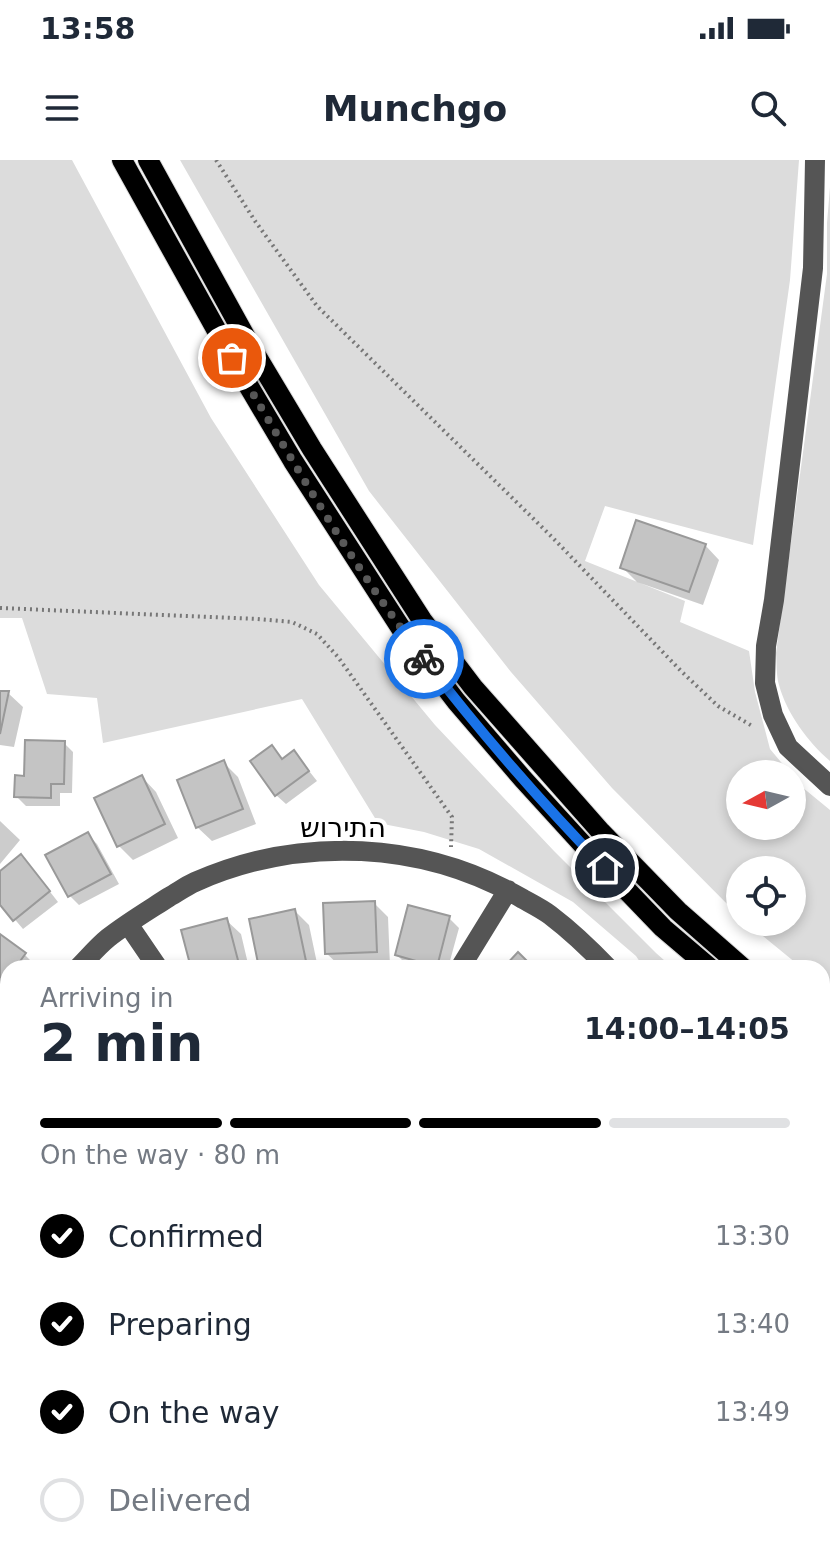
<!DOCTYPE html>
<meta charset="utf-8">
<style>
:root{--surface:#fff;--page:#f2f2f3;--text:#1f2937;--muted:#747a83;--line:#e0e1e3;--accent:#000}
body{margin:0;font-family:"DejaVu Sans","Noto Sans Hebrew",sans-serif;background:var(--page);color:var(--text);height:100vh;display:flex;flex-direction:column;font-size:30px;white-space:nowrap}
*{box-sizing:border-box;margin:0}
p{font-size:26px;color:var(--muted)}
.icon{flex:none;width:44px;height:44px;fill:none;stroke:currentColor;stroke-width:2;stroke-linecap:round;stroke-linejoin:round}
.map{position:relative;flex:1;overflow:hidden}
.drawer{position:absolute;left:0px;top:800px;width:830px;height:602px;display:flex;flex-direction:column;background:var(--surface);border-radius:24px 24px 0 0;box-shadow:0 4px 12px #0003}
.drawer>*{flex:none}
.needle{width:52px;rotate:262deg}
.buttons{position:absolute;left:726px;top:600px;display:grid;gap:16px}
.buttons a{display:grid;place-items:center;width:80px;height:80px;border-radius:50%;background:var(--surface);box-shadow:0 4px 12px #0003;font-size:40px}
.pin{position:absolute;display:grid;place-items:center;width:68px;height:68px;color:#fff;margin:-34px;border:4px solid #fff;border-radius:50%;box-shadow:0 2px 8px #0007}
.courier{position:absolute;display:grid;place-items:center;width:80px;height:80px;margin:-40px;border:6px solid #1a73e8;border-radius:50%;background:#fff;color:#222;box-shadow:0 2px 10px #0007}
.summary em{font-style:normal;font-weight:700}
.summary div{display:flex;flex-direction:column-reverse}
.summary{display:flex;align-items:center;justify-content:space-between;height:136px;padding:0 40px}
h1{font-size:52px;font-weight:700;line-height:60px}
.bar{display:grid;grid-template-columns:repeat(4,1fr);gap:12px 8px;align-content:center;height:96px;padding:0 40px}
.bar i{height:10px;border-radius:6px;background:var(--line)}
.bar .current{background:var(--accent)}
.bar p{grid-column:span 4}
ol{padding:0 40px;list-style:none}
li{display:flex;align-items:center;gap:24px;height:88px}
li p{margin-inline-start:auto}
li .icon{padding:8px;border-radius:50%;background:var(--accent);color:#fff;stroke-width:4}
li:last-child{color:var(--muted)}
li i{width:44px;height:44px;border:4px solid var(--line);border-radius:50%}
.status{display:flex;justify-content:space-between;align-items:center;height:56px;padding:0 40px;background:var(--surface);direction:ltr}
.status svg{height:22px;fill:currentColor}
header{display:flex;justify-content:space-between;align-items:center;height:104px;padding:0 40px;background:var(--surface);font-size:36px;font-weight:700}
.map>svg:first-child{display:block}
.green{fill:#dcdcdc}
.shadow{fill:#0003}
.building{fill:#c4c4c4;stroke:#999;stroke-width:2}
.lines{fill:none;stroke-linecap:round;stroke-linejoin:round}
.major-casing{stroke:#dbdbdb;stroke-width:22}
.path{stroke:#777;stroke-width:4;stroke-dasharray:2 4;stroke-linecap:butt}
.minor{stroke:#555;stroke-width:20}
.major{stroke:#000;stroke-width:20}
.done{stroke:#595959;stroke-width:8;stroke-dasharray:0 14.4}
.route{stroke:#1a73e8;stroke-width:10}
.labels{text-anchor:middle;stroke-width:8;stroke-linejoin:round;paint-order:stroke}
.street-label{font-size:28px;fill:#000;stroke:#fff}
</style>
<div class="status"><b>13:58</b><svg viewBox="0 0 49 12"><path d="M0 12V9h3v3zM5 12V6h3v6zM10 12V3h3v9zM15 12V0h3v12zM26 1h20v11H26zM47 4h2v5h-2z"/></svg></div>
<header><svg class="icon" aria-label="menu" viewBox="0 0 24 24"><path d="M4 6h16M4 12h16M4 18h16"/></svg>Munchgo<svg class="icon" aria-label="search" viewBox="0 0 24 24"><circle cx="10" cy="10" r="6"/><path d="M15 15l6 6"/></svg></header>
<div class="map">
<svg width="830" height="1401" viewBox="0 0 830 1401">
<rect width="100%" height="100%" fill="#fff"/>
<path class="green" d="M0,0H72L211,258L319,425L435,565L554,691L656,793L673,808H644L636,796L573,742L479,689L424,672L378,663L302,539L103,583L97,538L47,534L22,458H0Z
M180,0H799L790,120L753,385L605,346L585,401L685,441L680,462L749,491L755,532L770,589L791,614H740V666H792V615L802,627L830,650V831L822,825V808H802L746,762H792V710H740L739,756L612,628L511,512L369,331Z
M830,27V601C808,582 787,554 779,525C776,515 777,503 776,493L827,114V63Z"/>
<path class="shadow" d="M705,385L719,400L703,445L637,422L623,408Z
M0,533H8L23,547L14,587L0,585Z
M64,583L73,592L72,633H60V646H26L16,636L26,618Z
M272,587L284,600L294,592L317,621L286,644L276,635Z
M224,603L238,617L256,664L212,681L197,667Z
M142,617L156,632L178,678L133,700L119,686Z
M0,661L20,680L0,704Z
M88,675L97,684L119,724L79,745L70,736Z
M30,706L58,742L23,769L0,742V714Z
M374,743L388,757L390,806L341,807L326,793Z
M295,751L309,765L318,808H261Z
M449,758L459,768L448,808H421L406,804L397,795Z
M226,760L241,774L249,808H193Z
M0,777L24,794L34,804L31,808H8V840L0,834Z
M822,1142L827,1147L830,1183V1197L822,1198Z
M822,1281L830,1289V1343L822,1344Z
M822,1361L830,1369V1401H770L769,1394H822Z
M382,1394H450L453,1401H382Z
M519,1394H572L573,1401H520Z
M630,1394H692L693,1401H630Z
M124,1399L126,1401H96Z"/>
<path class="building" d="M636,360L706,384L689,432L620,408Z
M0,531H9L0,574Z
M25,580L65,581L64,624H51V638L14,637L15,615L24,616Z
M272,585L282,599L294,590L309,611L275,636L250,601Z
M224,600L243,649L196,668L177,620Z
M142,615L165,664L117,687L94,638Z
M88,672L111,714L68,737L45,695Z
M21,694L50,731L13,761L0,745V711Z
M375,741L377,792L325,794L323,743Z
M408,745L450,756L437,807L395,795Z
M295,749L306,801L273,808H259L249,759Z
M227,758L240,808H191L181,770Z
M0,774L26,793L15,808H8V818L0,829Z
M518,792L534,808H503Z
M289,1394H334V1401H289Z
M380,1394H441V1401H380Z
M517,1394H565L566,1401H518Z
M628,1394H685L686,1401H628Z
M767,1394H820V1401H768Z"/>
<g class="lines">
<defs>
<path id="major" d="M122,0L232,198L293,301L404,473L456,541L523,619L585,687L663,768L710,808
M148,0L251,187L312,289L422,460L473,527L601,672L678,751L743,808
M822,867L830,872
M822,894L830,899"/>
</defs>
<use href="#major" class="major-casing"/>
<path class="path" d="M216,0L255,61L317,146L552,377L681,511L718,546L754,567
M0,448L257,459L292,462L317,474L338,497L452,657L451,687"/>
<path class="minor" d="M815,0L813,108L774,440L766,486L765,523L773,555L788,587L830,626
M128,764L158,808
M78,808C88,798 97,787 108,778C127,763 149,750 169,737C178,732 186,726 195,722C301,675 424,681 523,739C532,744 542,749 550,755C571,771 590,789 608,808
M460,808L508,730
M0,875L8,880
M0,927L8,905
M822,1030L830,1035
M0,1244L8,1344
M12,1394L13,1401
M257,1394V1401
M488,1394L489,1401
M735,1394L736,1401"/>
<use href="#major" class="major"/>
</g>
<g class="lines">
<path class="done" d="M232,198C292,300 352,405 424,499"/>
<path class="route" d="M424,499C480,572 541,642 605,708"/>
</g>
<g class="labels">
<g class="street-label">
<text x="343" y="677">התירוש</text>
</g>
</g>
</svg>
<div class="buttons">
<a><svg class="needle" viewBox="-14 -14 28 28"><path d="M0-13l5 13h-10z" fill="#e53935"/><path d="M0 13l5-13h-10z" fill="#747a83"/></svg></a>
<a><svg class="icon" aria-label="locate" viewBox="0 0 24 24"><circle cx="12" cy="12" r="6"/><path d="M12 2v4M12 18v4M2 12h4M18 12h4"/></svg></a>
</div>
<div class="pin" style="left:232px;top:198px;background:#ea580c"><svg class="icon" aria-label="bag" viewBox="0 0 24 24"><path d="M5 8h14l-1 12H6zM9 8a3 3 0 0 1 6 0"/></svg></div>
<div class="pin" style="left:605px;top:708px;background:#1f2937"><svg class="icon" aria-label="home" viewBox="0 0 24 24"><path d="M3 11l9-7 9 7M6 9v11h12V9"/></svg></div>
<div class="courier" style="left:424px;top:499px"><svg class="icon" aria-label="bike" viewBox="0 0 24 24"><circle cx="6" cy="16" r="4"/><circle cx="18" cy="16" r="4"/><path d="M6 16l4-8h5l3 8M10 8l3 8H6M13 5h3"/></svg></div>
<section class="drawer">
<div class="summary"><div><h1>2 min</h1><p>Arriving in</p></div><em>14:00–14:05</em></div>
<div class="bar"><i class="current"></i><i class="current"></i><i class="current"></i><i></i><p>On the way · 80 m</p></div>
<ol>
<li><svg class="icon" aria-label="check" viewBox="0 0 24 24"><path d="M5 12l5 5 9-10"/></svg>Confirmed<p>13:30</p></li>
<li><svg class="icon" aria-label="check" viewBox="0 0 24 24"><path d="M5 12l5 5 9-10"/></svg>Preparing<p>13:40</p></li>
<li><svg class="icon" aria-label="check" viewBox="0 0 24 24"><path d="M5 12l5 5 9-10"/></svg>On the way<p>13:49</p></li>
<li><i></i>Delivered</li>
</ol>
</section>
</div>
